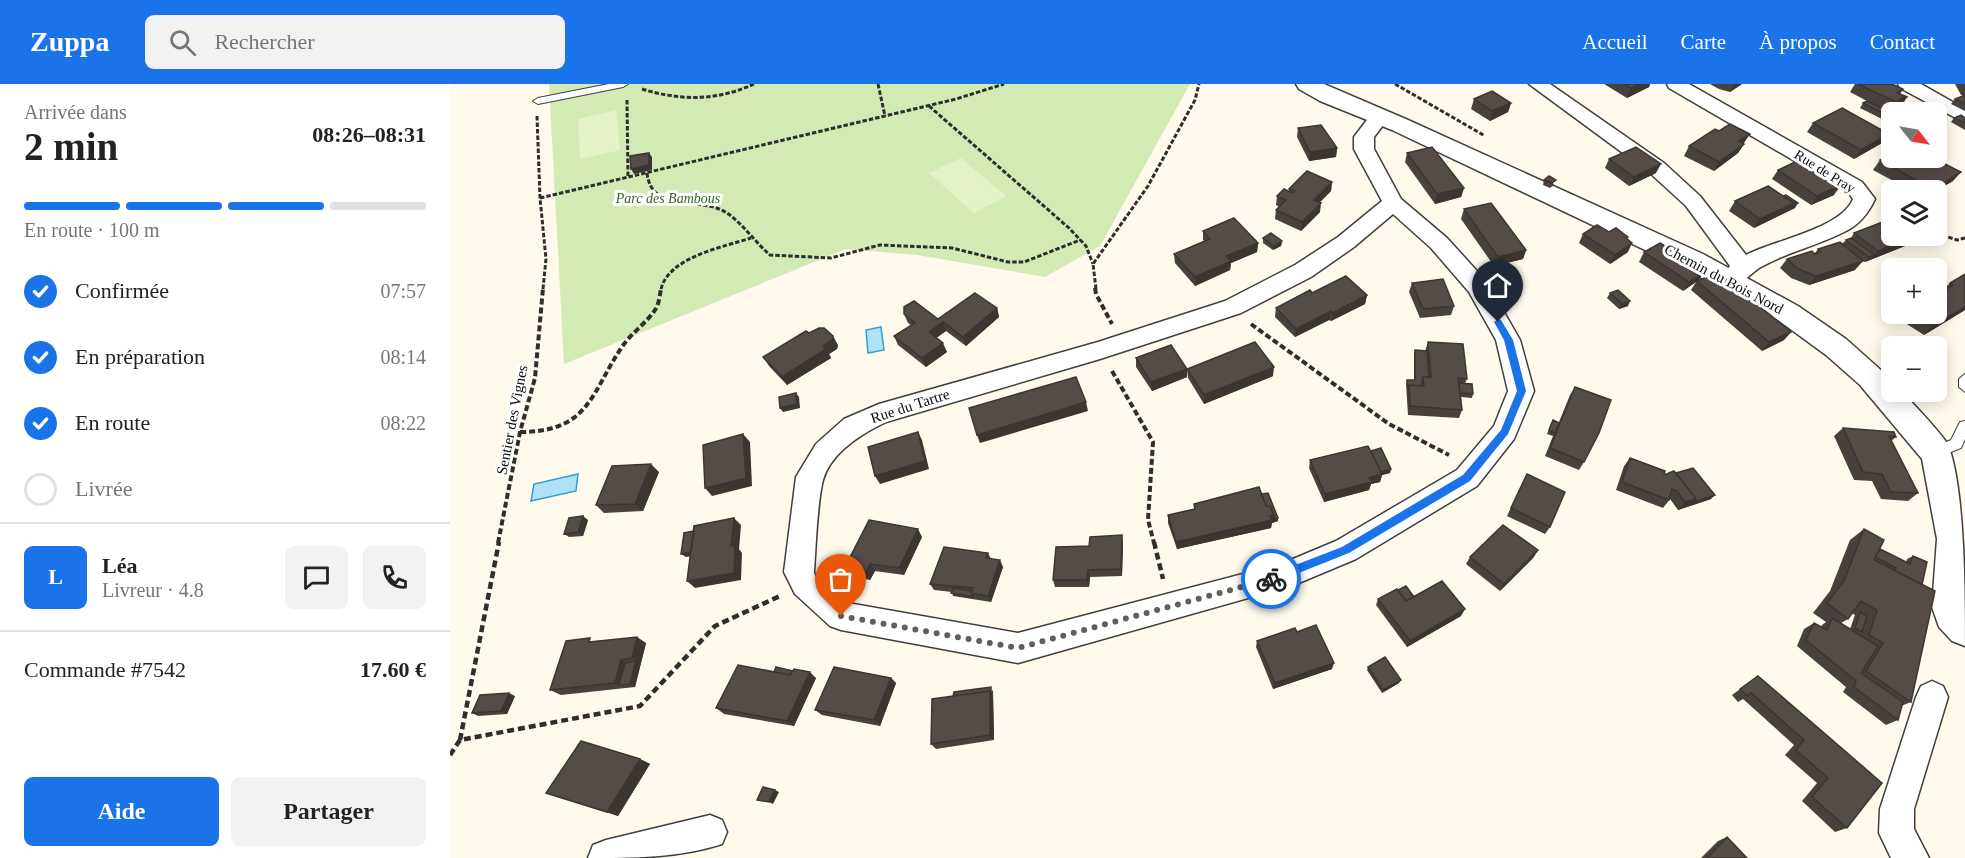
<!DOCTYPE html>
<html lang="fr">
<meta charset="utf-8">
<style>
:root{--surface:#fff;--page:#f2f2f2;--text:#222;--muted:#767676;--line:#e0e0e0;--accent:#1a73e8}
body{margin:0;font-family:"Times New Roman",serif;background:var(--page);color:var(--text);height:100vh;display:flex;flex-direction:column;font-size:22px;white-space:nowrap}
*{box-sizing:border-box;margin:0}
p{font-size:20px;color:var(--muted)}
.icon{flex:none;width:33px;height:33px;fill:none;stroke:currentColor;stroke-width:2;stroke-linecap:round;stroke-linejoin:round}
.map{position:relative;flex:1;overflow:hidden}
.panel{display:flex;flex-direction:column;background:var(--surface);width:450px}
.panel>*{flex:none}
.needle{width:39px;rotate:121deg}
.controls{position:absolute;left:1431px;top:18px;display:grid;gap:12px}
.controls a{display:grid;place-items:center;width:66px;height:66px;border-radius:9px;background:var(--surface);box-shadow:0 3px 15px #0003;font-size:30px}
.pin{position:absolute;display:grid;place-items:center;width:51px;height:51px;color:#fff;margin:-62px -26px;border-radius:50% 50% 50% 0;rotate:-45deg;box-shadow:0 0 6px #0007}
.pin .icon{rotate:45deg}
.courier{position:absolute;display:grid;place-items:center;width:60px;height:60px;margin:-30px;border:4px solid #1a73e8;border-radius:50%;background:#fff;color:#222;box-shadow:0 2px 8px #0007}
.overview em{font-style:normal;font-weight:700}
.overview div{display:flex;flex-direction:column-reverse}
.overview{display:flex;align-items:center;justify-content:space-between;height:102px;padding:0 24px}
h1{font-size:39px;font-weight:700;line-height:45px}
.bar{display:grid;grid-template-columns:repeat(4,1fr);gap:9px 6px;align-content:center;height:72px;padding:0 24px}
.bar i{height:8px;border-radius:4px;background:var(--line)}
.bar .current{background:var(--accent)}
.bar p{grid-column:span 4}
.line{display:flex;align-items:center;gap:15px;padding:0 24px;border-top:2px solid var(--line)}
.line div{flex:1}
.round{display:grid;place-items:center;flex:none;width:63px;height:63px;border-radius:9px;background:var(--page)}
ol{padding:0 24px;list-style:none}
li{display:flex;align-items:center;gap:18px;height:66px}
li p{margin-inline-start:auto}
li .icon{padding:6px;border-radius:50%;background:var(--accent);color:#fff;stroke-width:4}
li:last-child{color:var(--muted)}
li i{width:33px;height:33px;border:3px solid var(--line);border-radius:50%}
.action{display:flex;gap:12px;margin-top:auto;padding:12px 24px}
.action a{flex:1;height:69px;border-radius:9px;background:var(--accent);color:#fff;font-size:24px;font-weight:700;line-height:69px;text-align:center}
.action a+a{background:var(--page);color:var(--text)}
header{display:flex;align-items:center;gap:36px;box-sizing:border-box;height:84px;padding:0 30px;background:var(--accent);color:#fff}
header strong{font-size:28px}
nav{display:flex;gap:33px;margin-inline-start:auto;font-size:21px}
.search{width:420px;height:54px;background:var(--page);display:flex;align-items:center;gap:15px;box-sizing:border-box;padding:0 21px;border-radius:9px;color:var(--muted);font-size:22px}
main{display:flex;flex:1;min-height:0}
.map>svg:first-child{display:block}
.green{fill:#d4eab4}
.pitch{fill:#e5f1c6}
.water{fill:#aee2f8;stroke:#339dd1;stroke-width:1.5}
.lines{fill:none;stroke-linecap:round;stroke-linejoin:round}
.service-casing{stroke:#3f3f3f;stroke-width:2}
.minor-casing{stroke:#3f3f3f;stroke-width:3}
.tertiary-casing{stroke:#3f3f3f;stroke-width:3}
.path-far2{stroke:#2e2e2e;stroke-width:3;stroke-dasharray:4.5 2;stroke-linecap:butt}
.path-far1{stroke:#2e2e2e;stroke-width:4;stroke-dasharray:6 3;stroke-linecap:butt}
.path{stroke:#2e2e2e;stroke-width:4.5;stroke-dasharray:7 4;stroke-linecap:butt}
.service{fill:#fff;fill-rule:evenodd}
.minor{fill:#fff;fill-rule:evenodd}
.tertiary{fill:#fff;fill-rule:evenodd}
.wall{fill:#49413e;fill-rule:evenodd}
.shaded-wall{fill:#3c3532}
.building{fill:#554c48;stroke:#3c3532;stroke-width:1.5}
.route{fill:#1a73e8}
.done{stroke:#615f5a;stroke-width:6;stroke-dasharray:0 10.8}
.labels{text-anchor:middle;stroke-width:6;stroke-linejoin:round;paint-order:stroke}
.far-street-label{font-size:14px;fill:#0c0c0c;stroke:#fff}
.far-park-label{font-size:14px;font-style:italic;fill:#30651b;stroke:#fff}
.street-label{font-size:15px;fill:#0c0c0c;stroke:#fff}
</style>
<header>
<strong>Zuppa</strong>
<div class="search"><svg class="icon" aria-label="search" viewBox="0 0 24 24"><circle cx="10" cy="10" r="6"/><path d="M15 15l6 6"/></svg>Rechercher</div>
<nav><a>Accueil</a><a>Carte</a><a>À propos</a><a>Contact</a></nav>
</header>
<main>
<section class="panel">
<div class="overview"><div><h1>2 min</h1><p>Arrivée dans</p></div><em>08:26–08:31</em></div>
<div class="bar"><i class="current"></i><i class="current"></i><i class="current"></i><i></i><p>En route · 100 m</p></div>
<ol>
<li><svg class="icon" aria-label="check" viewBox="0 0 24 24"><path d="M5 12l5 5 9-10"/></svg>Confirmée<p>07:57</p></li>
<li><svg class="icon" aria-label="check" viewBox="0 0 24 24"><path d="M5 12l5 5 9-10"/></svg>En préparation<p>08:14</p></li>
<li><svg class="icon" aria-label="check" viewBox="0 0 24 24"><path d="M5 12l5 5 9-10"/></svg>En route<p>08:22</p></li>
<li><i></i>Livrée</li>
</ol>
<div class="line" style="height:108px"><b class="round" style="background:var(--accent);color:#fff">L</b><div><b>Léa</b><p>Livreur · 4.8</p></div><a class="round"><svg class="icon" aria-label="chat" viewBox="0 0 24 24"><path d="M4 5h16v11H9l-5 4z"/></svg></a><a class="round"><svg class="icon" aria-label="phone" viewBox="0 0 24 24"><path d="M5 4h4l2 5-3 2q2 4 5 5l2-3 5 2v4C11 20 4 13 5 4z"/></svg></a></div>
<div class="line" style="height:78px"><div>Commande #7542</div><b>17.60 €</b></div>
<div class="action"><a>Aide</a><a>Partager</a></div>
</section>
<div class="map">
<svg width="1515" height="774" viewBox="0 0 1515 774">
<rect width="100%" height="100%" fill="#fffaeb"/>
<path class="green" d="M99,0H740L650,162L595,193L467,171L396,165L114,280Z"/>
<path class="pitch" d="M166,26L170,66L130,75L128,35Z
M511,74L556,112L524,129L479,89Z"/>
<path class="water" d="M431,243L434,266L418,269L416,246Z
M128,390L126,407L81,417L84,400Z"/>
<g class="lines">
<defs>
<path id="service" d="M159,0H178L173,3L88,20L83,17L88,14Z
M1515,290V308L1509,303V295Z
M1515,337V355L1511,364L1486,374L1481,373L1479,369L1481,365L1501,356L1510,338Z"/>
<path id="minor" d="M1079,0H1100L1214,79L1250,112L1296,171C1324,156 1391,145 1403,115L1398,108L1219,4L1217,0H1239L1412,98L1425,115C1418,130 1409,141 1394,148C1367,162 1337,168 1311,183C1297,191 1289,207 1272,202L1269,196L1280,182L1236,122L1200,89Z
M1448,0H1471L1515,25V39L1450,4Z
M930,26L937,28L940,32L924,53V65L951,115L997,154L1036,197L1070,256L1084,307L1064,355L1027,402L906,475L844,501L568,579L391,546L380,542L345,510L334,488L346,393L366,360L394,335L429,320L648,258L775,217L845,181L888,153L932,117L904,65V53L923,28ZM943,130L981,164L1019,208L1046,256L1058,307L1044,342L1007,386L886,457L831,480L568,549L398,519L365,492L364,488C366,461 367,420 373,396C381,368 413,349 436,338L650,275L791,229L861,193L904,163Z
M1482,597L1493,602L1498,613L1464,725V745L1479,774H1441L1429,749L1430,725L1466,613L1471,602Z
M260,731L272,736L277,748L272,760C229,774 184,774 138,774L143,761L156,756Z"/>
<path id="tertiary" d="M846,0H874L958,36L1253,170L1348,222L1396,255L1442,296V308H1452C1467,324 1484,341 1497,359C1515,398 1515,513 1515,562L1502,557L1489,543L1482,523L1487,455L1472,375L1410,301L1376,271L1328,236L1233,184L942,46L870,17L849,5Z"/>
</defs>
<use href="#service" class="service-casing"/>
<use href="#minor" class="minor-casing"/>
<use href="#tertiary" class="tertiary-casing"/>
<path class="path-far2" d="M428,0L435,32
M945,0L1035,52
M192,5C231,17 267,17 304,0
M177,16L178,93
M479,22L619,144L636,162L643,180
M87,32L90,114L96,175L93,205
M197,89C202,131 250,111 277,129C293,140 305,158 320,171L381,174L430,161L502,164L558,178H574L630,156
M90,114L506,15L554,0
M1486,149L1507,156L1515,154
M211,205C219,173 273,163 301,154
M646,205L643,180L698,102L745,16L749,0"/>
<path class="path-far1" d="M645,204L646,210L662,240
M801,240L939,340L999,371
M662,287L703,358L698,436L704,459
M70,348C141,348 141,307 174,260C183,248 197,238 205,226C209,220 210,211 211,204
M48,459L70,348L85,294L93,204"/>
<path class="path" d="M704,458L713,495
M10,656L49,458
M0,671L10,656L190,622L265,542L330,512"/>
<use href="#service" class="service"/>
<use href="#minor" class="minor"/>
<use href="#tertiary" class="tertiary"/>
</g>
<path class="wall" d="M1154,0H1200L1199,3L1177,14Z
M1260,0H1292L1280,8L1269,5Z
M1405,0H1442L1453,5L1450,10L1454,18L1439,27L1436,32L1432,35L1410,24L1413,19L1417,17L1400,8Z
M1505,0H1515V27L1501,20L1505,15L1514,11H1511Z
M1024,15L1061,19L1058,28L1040,37L1021,25Z
M1504,34H1515V46L1501,38Z
M1363,39L1439,50L1432,59L1404,75L1357,48Z
M848,44L887,64L886,73L859,77L847,53Z
M1294,60L1288,69L1264,87L1234,72L1239,62Z
M957,69L1014,104L1011,113L985,120L955,78Z
M1159,75L1206,89L1179,102L1155,84Z
M1430,76L1503,97L1486,106H1460L1423,86Z
M1328,86L1384,111L1361,121L1322,95Z
M1099,92L1104,101L1100,104L1093,101L1094,96Z
M882,98L881,107L870,118V128L851,147L825,135L826,126L829,123L826,121L827,112L839,108V105Z
M1285,117L1345,124L1304,144L1279,127Z
M1014,125L1076,166L1073,175L1044,182L1011,135Z
M1435,134L1465,158L1415,178L1403,169L1405,186L1359,201L1341,194L1330,184L1337,175L1365,169L1368,165L1392,160L1396,156L1401,154L1404,149L1431,138Z
M753,147L808,159L807,168L781,179L780,186L745,202L725,179L724,170L754,157L753,156Z
M1159,148L1178,153L1177,155L1178,168L1160,180L1129,159L1133,150Z
M813,154L832,157L831,162L823,166L813,159Z
M1194,168L1249,196L1341,248L1334,256L1312,267L1241,206L1246,198L1233,207L1189,178Z
M1515,190V226L1474,251L1452,237L1459,230H1486L1492,207L1500,199Z
M962,199L1004,222L1001,231L970,234L959,208Z
M862,209L917,211L915,220L881,237L879,236L845,253L825,233L826,224Z
M1160,209L1178,222L1169,225L1157,214Z
M547,224L549,233L516,262L496,247L486,254L497,268L476,283L448,261L444,252L461,241L458,239L454,230L488,235Z
M978,258L1017,295L1015,299L1023,310L1022,314L1011,313L1012,326L1009,334L958,331L956,300L957,296H964V270L965,266L975,267Z
M388,261L387,265L379,270L381,274L337,301L319,282L313,273Z
M686,274L737,285V293L702,307L686,283Z
M737,285L823,292L754,320L738,294Z
M1125,303L1134,378L1129,386L1095,372L1103,352L1097,350L1101,340L1103,336L1109,338L1120,311Z
M1393,344L1446,353L1441,357L1468,409L1458,417L1431,415L1422,397L1404,396L1384,352Z
M921,367L940,389L932,391L930,398L921,400L919,406L874,418L859,384L860,376Z
M1180,374L1214,391L1226,389L1261,415L1228,426L1220,415L1213,424L1166,406L1174,382Z
M209,388L193,427L154,429L146,421Z
M1077,390L1100,443L1095,450L1057,432Z
M811,410L828,437L822,439L821,444L727,465L718,439V431L744,425V420Z
M138,436L133,452L119,453L114,450Z
M1414,445L1430,465L1456,478L1457,475L1463,472L1472,501L1461,618L1451,622L1448,636L1436,641L1393,608L1396,603L1347,562L1354,545L1364,539L1371,543L1372,541L1376,538L1363,529L1380,507L1400,456ZM1402,529L1405,531L1400,545L1391,539L1398,535Z
M672,451L673,459L672,492L640,493L639,503H605L603,496L639,462Z
M472,453L454,491L425,487L420,496L400,492L394,485Z
M1088,466L1083,474L1050,507L1016,480L1020,473Z
M538,469L541,475L553,483L541,518L503,512L502,508L484,506L480,500Z
M948,506L964,513L1011,532L957,563L926,521L928,515Z
M847,548L882,585L823,605L806,563L807,557Z
M145,557L196,559L185,603L111,611L100,606Z
M918,583L949,599L932,609L917,586Z
M324,588L366,594L344,642L274,630L266,624Z
M1308,592L1432,699L1397,744L1385,748L1352,717L1367,699L1335,671L1344,661L1293,615L1288,618L1282,611Z
M441,594L446,599L430,642L372,631L365,626Z
M543,606L544,656L486,665L481,660Z
M65,612L57,630L28,632L22,629Z
M190,675L200,680L168,732L96,709Z
M1277,753L1297,774H1251L1268,757Z"/>
<path class="shaded-wall" d="M1190,0H1200L1199,3L1177,14L1181,4Z
M1284,0H1292L1280,8Z
M1455,12L1457,13L1454,18L1439,28L1446,18Z
M1061,19L1058,28L1040,37L1042,27Z
M1300,50L1294,59L1284,67L1289,57Z
M1439,50L1432,59L1404,75L1411,66Z
M1294,60L1288,69L1264,87L1269,78Z
M887,64L886,73L859,77L860,68Z
M199,69L202,73V86L184,90L181,85Z
M1211,80L1206,89L1179,102L1184,93Z
M1511,88L1503,97L1486,107V106H1482Z
M882,98L881,107L863,125L864,116Z
M1391,101L1384,111L1361,121L1367,112Z
M1014,104L1011,113L985,120L987,110Z
M871,119L870,128L851,147L852,138Z
M1344,119H1348L1345,124L1304,144L1310,135Z
M1466,152H1470L1465,158L1415,178L1419,173L1424,171L1428,167Z
M832,157L831,162L823,166L824,162Z
M808,159L807,168L781,179L780,186L745,202V193L776,172Z
M1182,159L1178,168L1160,180L1165,171Z
M1076,166L1073,175L1044,182L1048,173Z
M1413,177L1405,186L1359,201L1366,192Z
M1255,187L1249,196L1233,207L1239,198Z
M917,211L915,220L881,237L883,229Z
M1180,217L1178,222L1169,225L1172,220Z
M1515,223V226L1474,251L1483,242Z
M547,224L549,233L516,262L513,253Z
M881,227L879,236L845,253L846,245Z
M493,238L496,247L482,257L479,248Z
M1341,248L1334,256L1312,267L1319,258Z
M383,252L388,261L387,265L379,270L381,274L337,301L332,293L373,262Z
M493,259L497,268L476,283L472,274Z
M824,283L823,292L754,320V311Z
M737,285V293L702,307L701,298Z
M346,309L349,313L350,324L333,328L330,324Z
M636,318L638,327L530,359L527,351Z
M468,348L472,356L479,385L430,400L425,392Z
M293,350L300,358L302,402L262,412L255,404Z
M201,380L209,388L193,427L185,420Z
M941,385L940,389L932,391L930,398L921,400L919,406L874,418L875,410L919,394L928,388Z
M1265,411L1261,415L1228,426L1235,418L1246,415Z
M824,431L828,434V437L822,439L821,444L727,465L726,458Z
M133,432L138,436L133,452L128,448Z
M284,434L291,441L289,465L292,469L291,496L245,504L237,497L281,462Z
M468,445L472,453L454,491L449,484Z
M672,451L673,459L672,492L671,485Z
M1088,466L1083,474L1050,507L1054,500Z
M245,467L249,471L236,473L231,470Z
M550,476L553,483L541,518L538,512Z
M420,480L425,487L420,496L415,489Z
M638,486L640,493L639,503L637,496Z
M1015,525L1011,532L957,563L960,557Z
M187,553L196,559L185,603L180,600L186,577L182,574Z
M171,576L180,582L169,601L165,599Z
M884,579L882,585L823,605L825,599Z
M360,588L366,594L344,642L337,637Z
M441,594L446,599L430,642L424,636Z
M951,596L949,599L932,609L933,606Z
M540,607L543,613L544,656L540,651Z
M59,609L65,612L57,630L51,627Z
M190,675L200,680L168,732L157,728Z
M325,706L329,708L323,720L319,718Z"/>
<path class="building" d="M1174,0H1190L1181,4Z
M1408,0H1442L1453,5L1447,9L1455,12L1446,18Z
M1042,7L1061,19L1042,27L1024,15Z
M1449,10H1450L1457,13L1451,17L1455,12Z
M1515,11V20L1505,15Z
M1417,17L1440,28L1435,30L1413,19Z
M1392,24L1439,50L1411,66L1363,39Z
M1511,31L1515,34V39L1504,34Z
M1280,40L1300,50L1289,57L1294,60L1269,78L1239,62L1265,45L1269,47Z
M871,41L887,64L860,68L848,44Z
M982,63L1014,104L987,110L957,69Z
M1186,63L1211,80L1184,93L1159,75Z
M199,69V81L181,85L180,72Z
M1442,70V74H1483L1511,88L1483,106L1430,76Z
M1349,76L1391,101L1367,112L1328,86Z
M857,87L882,98L864,116L871,119L852,138L826,126L836,116L827,112L834,105L842,109L845,107L839,105Z
M1099,92L1106,96L1102,99L1094,96Z
M1318,102L1344,119L1310,135L1285,117Z
M1336,111L1348,119L1341,123L1344,119L1333,112Z
M1041,119L1076,166L1048,173L1014,125Z
M1442,131V152H1466L1428,167L1404,149L1438,136L1435,134Z
M784,134L808,159L776,172L781,177L745,193L724,170L760,155L753,147Z
M1147,141L1159,148L1166,144L1178,153L1176,154L1182,159L1165,171L1133,150Z
M821,149L832,157L824,162L813,154Z
M1401,154L1424,171L1419,173L1396,156Z
M1390,158L1413,177L1366,192L1348,185L1337,175L1362,167L1365,170L1371,168L1368,165Z
M1210,159L1255,187L1239,198L1194,168Z
M1268,188L1341,248L1319,258L1247,197Z
M1515,190V223L1483,242L1463,230H1486V211L1503,201L1500,199Z
M896,192L917,211L883,229L881,227L846,245L826,224L860,206L862,209Z
M993,195L1004,222L973,225L962,199Z
M1168,206L1180,217L1172,220L1160,209Z
M525,209L547,224L513,253L493,238L479,248L493,259L472,274L444,252L465,239L454,230V223L464,217L488,235Z
M369,244H374L383,252L382,256L373,262L376,265L332,293L313,273L356,247L359,249Z
M805,258L824,283L754,311L737,285Z
M978,258L1013,260L1017,295L1008,294L1012,326L960,322L959,301L974,302L973,293H981Z
M721,261L737,285L701,298L686,274Z
M965,266L977,267L979,293H973L972,297V302L959,301L958,305L957,296H965Z
M626,293L636,318L527,351L519,324Z
M1009,299L1022,300L1023,310L1010,309Z
M1125,303L1161,316L1149,349L1134,378L1100,364Z
M346,309L347,320L330,324L329,313Z
M1103,336L1109,339L1105,349L1099,346Z
M1393,344L1444,348L1446,353L1439,352L1468,409L1441,408L1432,390L1413,388Z
M468,348L475,377L425,392L418,363Z
M293,350L296,394L255,404L253,361Z
M918,362L932,390L919,394L922,398L875,410L860,376Z
M931,364L941,385L931,388L921,367Z
M1180,374L1215,387L1214,391L1224,387L1246,415L1235,418L1227,407L1222,405L1219,416L1172,398Z
M201,380L185,420L146,421L162,382Z
M1243,384L1265,411L1243,418L1246,415L1226,389Z
M1077,390L1115,408L1100,443L1061,424Z
M809,403L816,422H820L824,431L820,432L822,436L726,458L718,431L745,425L744,420Z
M818,409L828,434L824,435V431L820,422H816L811,410Z
M133,432L128,448L114,450L119,434Z
M284,434L281,462L285,461L284,489L237,497L244,442Z
M419,436L468,445L449,484L420,480L415,489L394,485Z
M1053,441L1088,466L1054,500L1020,473Z
M1414,445L1434,456L1424,476L1485,507L1461,618L1416,587L1433,559L1419,551L1427,526L1411,517L1398,535L1377,519L1394,497Z
M244,447L241,468L231,470L234,449Z
M672,451L671,485L638,486L637,496H603L606,463L639,462L640,453Z
M494,463L538,469L536,474L550,476L538,512L521,509L523,504L480,500Z
M1430,465L1460,480L1463,472L1477,478L1472,501L1445,487L1446,484L1425,473Z
M992,497L1015,525L960,557L928,515L947,505L956,517Z
M956,502L964,513L956,517L948,506Z
M504,504L522,507L521,509L523,513L501,509Z
M1410,528L1417,532L1412,548L1405,544Z
M1382,534L1428,562L1411,589L1453,618L1448,636L1404,603L1406,597L1356,556L1364,539L1377,546Z
M866,541L884,579L825,599L807,557L845,544L847,548Z
M187,553L182,574L171,576L165,599L100,606L116,557L140,554L139,558Z
M935,573L951,596L933,606L918,583Z
M186,577L180,600L169,601L175,579Z
M288,581L340,591L344,585L360,588L337,637L266,624Z
M326,583L343,587L340,591L324,588Z
M384,583L441,594L424,636L365,626Z
M1308,592L1432,699L1397,744L1362,713L1378,694L1346,666L1354,656L1301,609L1297,612L1290,605Z
M541,603V610L540,607L503,612L504,608Z
M540,607V651L481,660L482,615Z
M59,609L51,627L22,629L30,611Z
M131,657L190,675L157,728L96,709Z
M313,703L325,706L319,718L307,716Z
M1277,753L1297,774H1257Z"/>
<path class="route" d="M1048,235L1051,236L1063,256L1076,307L1058,350L1020,397L899,469L821,500L817,498V492L892,463L1013,391L1051,346L1067,307L1054,256L1044,238Z"/>
<g class="lines">
<path class="done" d="M391,532L568,564L821,495"/>
</g>
<g class="labels">
<g class="far-street-label">
<text transform="translate(1375 87) rotate(32)" y="5">Rue de Pray</text>
</g>
<g class="far-park-label">
<text x="218" y="119">Parc des Bambous</text>
</g>
<g class="street-label">
<text transform="translate(1274 195) rotate(28)" y="5">Chemin du Bois Nord</text>
<text transform="translate(460 322) rotate(-18)" y="5">Rue du Tartre</text>
<text transform="translate(62 336) rotate(-79)" y="5">Sentier des Vignes</text>
</g>
</g>
</svg>
<div class="controls">
<a><svg class="needle" viewBox="-14 -14 28 28"><path d="M0-13l5 13h-10z" fill="#e53935"/><path d="M0 13l5-13h-10z" fill="#767676"/></svg></a>
<a><svg class="icon" aria-label="layers" viewBox="0 0 24 24"><path d="M12 4l9 5-9 5-9-5zM3 14l9 5 9-5"/></svg></a>
<a>+</a>
<a>−</a>
</div>
<div class="pin" style="left:391px;top:532px;background:#ea580c"><svg class="icon" aria-label="bag" viewBox="0 0 24 24"><path d="M5 8h14l-1 12H6zM9 8a3 3 0 0 1 6 0"/></svg></div>
<div class="pin" style="left:1048px;top:238px;background:#1f2937"><svg class="icon" aria-label="home" viewBox="0 0 24 24"><path d="M3 11l9-7 9 7M6 9v11h12V9"/></svg></div>
<div class="courier" style="left:821px;top:495px"><svg class="icon" aria-label="bike" viewBox="0 0 24 24"><circle cx="6" cy="16" r="4"/><circle cx="18" cy="16" r="4"/><path d="M6 16l4-8h5l3 8M10 8l3 8H6M13 5h3"/></svg></div>
</div>
</main>
